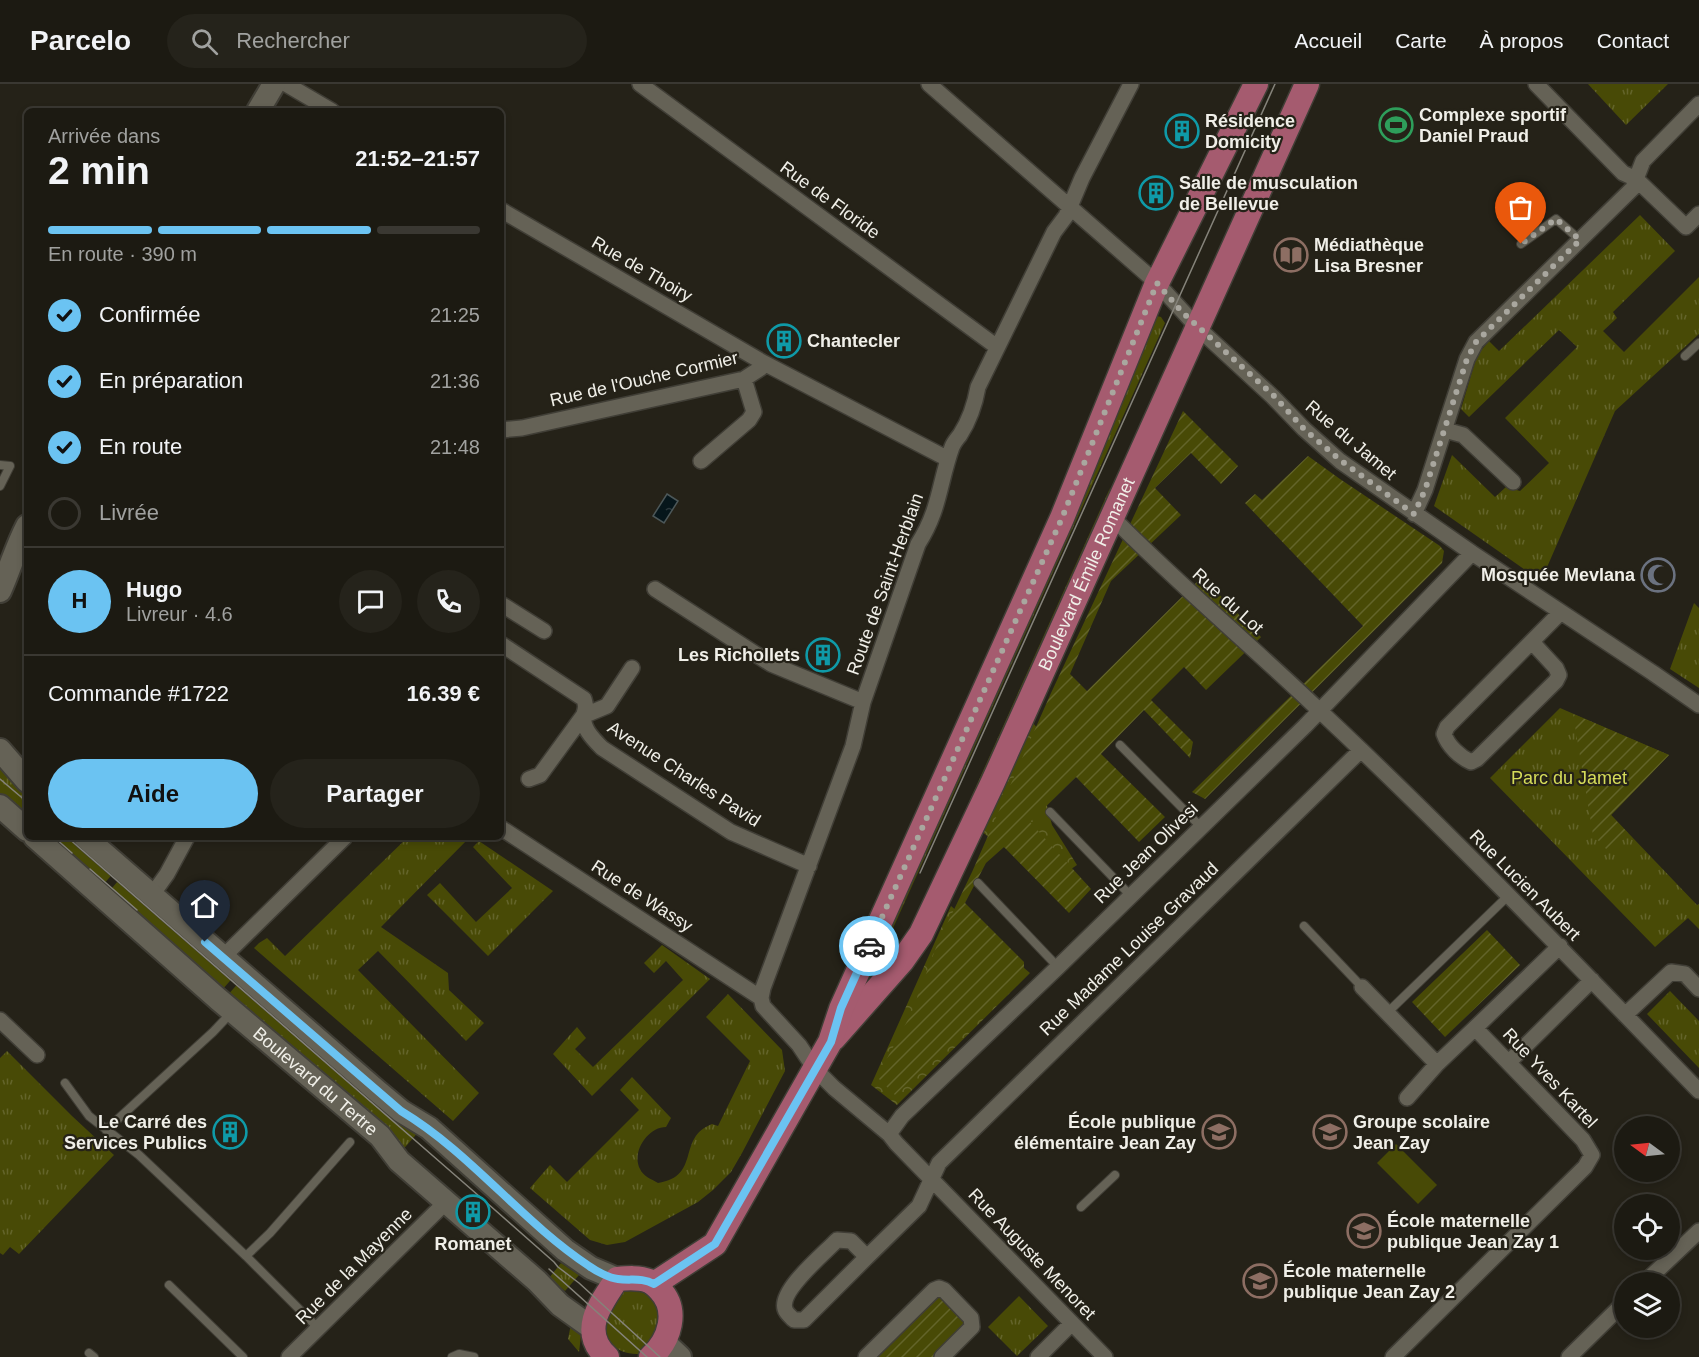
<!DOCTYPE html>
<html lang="fr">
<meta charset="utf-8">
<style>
:root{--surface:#1c1a12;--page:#25231b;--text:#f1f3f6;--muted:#a0a19f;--line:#3a3832;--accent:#6bc3f2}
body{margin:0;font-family:Arial,sans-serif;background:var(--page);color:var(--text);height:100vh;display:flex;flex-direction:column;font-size:22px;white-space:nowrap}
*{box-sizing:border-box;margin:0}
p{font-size:20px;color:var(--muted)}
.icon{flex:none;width:33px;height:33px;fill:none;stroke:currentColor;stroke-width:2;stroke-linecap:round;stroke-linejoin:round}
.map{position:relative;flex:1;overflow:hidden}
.side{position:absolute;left:24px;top:24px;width:480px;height:732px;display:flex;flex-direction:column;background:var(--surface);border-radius:9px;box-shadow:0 3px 9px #0003,0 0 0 2px var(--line)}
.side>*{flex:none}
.needle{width:39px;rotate:285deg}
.controls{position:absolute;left:1614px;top:1032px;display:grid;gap:12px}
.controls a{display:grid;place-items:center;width:66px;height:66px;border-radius:50%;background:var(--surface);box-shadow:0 3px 9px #0003,0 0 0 2px var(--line);font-size:30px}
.pin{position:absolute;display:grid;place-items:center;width:51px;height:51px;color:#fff;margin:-62px -26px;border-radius:50% 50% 50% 0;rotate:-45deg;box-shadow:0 0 6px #0007}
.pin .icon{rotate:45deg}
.courier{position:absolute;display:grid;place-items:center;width:60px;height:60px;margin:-30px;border:4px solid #6bc3f2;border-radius:50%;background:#fff;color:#222;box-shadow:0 2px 8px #0007}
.overview em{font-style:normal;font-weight:600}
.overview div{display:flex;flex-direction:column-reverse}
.overview{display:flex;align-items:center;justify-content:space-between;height:102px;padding:0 24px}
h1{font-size:39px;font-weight:600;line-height:45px}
.bar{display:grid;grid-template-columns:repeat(4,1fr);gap:9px 6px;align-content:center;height:72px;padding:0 24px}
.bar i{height:8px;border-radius:4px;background:var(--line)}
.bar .active{background:var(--accent)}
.bar p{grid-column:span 4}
.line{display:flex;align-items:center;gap:15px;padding:0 24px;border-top:2px solid var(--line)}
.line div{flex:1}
.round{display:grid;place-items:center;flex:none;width:63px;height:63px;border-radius:32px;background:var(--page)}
ol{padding:0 24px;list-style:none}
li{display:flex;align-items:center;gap:18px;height:66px}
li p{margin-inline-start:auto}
li .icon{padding:6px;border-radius:50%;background:var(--accent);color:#111;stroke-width:4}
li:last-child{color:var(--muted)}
li i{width:33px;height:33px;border:3px solid var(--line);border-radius:50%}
.primary-button{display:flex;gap:12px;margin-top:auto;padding:12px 24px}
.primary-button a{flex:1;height:69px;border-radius:36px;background:var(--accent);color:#111;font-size:24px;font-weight:600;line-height:69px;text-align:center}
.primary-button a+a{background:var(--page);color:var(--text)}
header{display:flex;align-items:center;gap:36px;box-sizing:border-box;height:84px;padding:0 30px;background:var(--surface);border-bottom:2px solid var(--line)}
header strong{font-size:28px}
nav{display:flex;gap:33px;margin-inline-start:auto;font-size:21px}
.search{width:420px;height:54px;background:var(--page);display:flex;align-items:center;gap:15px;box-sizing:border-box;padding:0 21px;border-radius:33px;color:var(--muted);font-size:22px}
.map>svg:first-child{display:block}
.grass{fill:url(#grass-tufts)}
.forest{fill:url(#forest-crowns)}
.garden{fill:url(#garden-furrows)}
.pitch{fill:#484a06}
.water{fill:url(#water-ripples);stroke:#4c5758;stroke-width:1.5}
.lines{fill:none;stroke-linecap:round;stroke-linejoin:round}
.lane-casing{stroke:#403e36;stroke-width:10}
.street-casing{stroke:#403e36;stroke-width:18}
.secondary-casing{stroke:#403e36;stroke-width:26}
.primary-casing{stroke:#403e36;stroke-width:27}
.lane{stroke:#656256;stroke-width:8}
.street{stroke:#656256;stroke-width:15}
.secondary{stroke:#656256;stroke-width:22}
.primary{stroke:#a55b6f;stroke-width:24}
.tram{stroke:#85837a;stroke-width:1.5}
.done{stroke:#a9a79f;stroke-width:6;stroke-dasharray:0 10.8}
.route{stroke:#6bc3f2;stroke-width:8}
.labels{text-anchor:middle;stroke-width:4.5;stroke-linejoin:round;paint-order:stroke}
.poi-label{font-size:18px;font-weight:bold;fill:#f0efe8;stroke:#252218;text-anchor:start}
.street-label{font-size:18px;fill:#f0efe8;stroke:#252218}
.park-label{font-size:18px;fill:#d5dc59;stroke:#252218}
</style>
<header>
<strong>Parcelo</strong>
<div class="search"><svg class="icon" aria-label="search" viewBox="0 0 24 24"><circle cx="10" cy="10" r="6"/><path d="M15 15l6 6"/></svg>Rechercher</div>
<nav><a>Accueil</a><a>Carte</a><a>À propos</a><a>Contact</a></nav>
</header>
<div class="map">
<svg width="1699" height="1273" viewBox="0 0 1699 1273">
<defs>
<pattern id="grass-tufts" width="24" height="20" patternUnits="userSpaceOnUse" patternTransform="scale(1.5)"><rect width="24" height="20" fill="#484a06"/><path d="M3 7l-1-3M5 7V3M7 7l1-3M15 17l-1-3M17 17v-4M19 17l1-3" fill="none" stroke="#63642a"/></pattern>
<pattern id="forest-crowns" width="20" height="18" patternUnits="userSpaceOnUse" patternTransform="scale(1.5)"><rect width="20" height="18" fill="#484a06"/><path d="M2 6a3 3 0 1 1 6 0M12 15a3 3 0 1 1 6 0" fill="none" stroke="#63642a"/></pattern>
<pattern id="garden-furrows" width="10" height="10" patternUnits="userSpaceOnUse" patternTransform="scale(1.5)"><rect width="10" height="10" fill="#484a06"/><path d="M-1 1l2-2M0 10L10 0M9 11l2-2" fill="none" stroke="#63642a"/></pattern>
<pattern id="water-ripples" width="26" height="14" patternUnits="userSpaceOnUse" patternTransform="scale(1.5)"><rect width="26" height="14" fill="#06161b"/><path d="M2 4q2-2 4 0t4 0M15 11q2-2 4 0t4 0" fill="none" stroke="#2b383c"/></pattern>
</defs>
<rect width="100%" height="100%" fill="#252218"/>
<path class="grass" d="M1588,0H1668L1626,41Z
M1640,131L1675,167L1613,228L1617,234L1603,247L1624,268L1699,193V250L1615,327L1541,497L1434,422L1452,371L1495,413L1506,403L1520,407L1549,379L1505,334L1577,263L1559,246L1469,333L1461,325L1477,271L1489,257L1499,267Z
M1157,232L1161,233L1165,239L894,842L889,855L879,893L856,921L1154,234Z
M1110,404L1107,418L923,832L934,796Z
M1694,519L1699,524V604L1670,585Z
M1560,624L1669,671L1611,731L1697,821L1699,820V845L1688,834L1655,863L1490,694Z
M0,674L27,704V738L0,714Z
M45,753H79L116,786L102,802Z
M408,753H470L381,843L448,889L449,906L484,939L466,957L378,867L358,886L479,1009L453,1037L254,864L259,859L267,854L285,872Z
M479,757L553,807L488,872L427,811L440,799L476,838L512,804L473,763Z
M122,792L236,890L222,906L108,809Z
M662,861L710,895L592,1012L553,970L577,943L586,954L575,965L593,983L683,896L666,877L654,889L644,879Z
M241,896L421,1045L400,1069L227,912Z
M1670,907L1699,937V984L1647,930Z
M728,910L782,966L785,987L742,1069L731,1088L713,1106L698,1118L625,1158L607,1161L590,1156L530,1104L550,1081L567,1098L639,1026L620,1006L632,993L671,1034L666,1043C648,1043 631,1068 640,1085C643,1092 651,1095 658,1099C702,1092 676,1054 712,1040L718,1042L750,977L706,933Z
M7,967L72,1032L114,1071L19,1170L10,1163L3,1171L0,1169V974Z
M561,1179L579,1191L565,1207L549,1194Z
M636,1203L656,1213L661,1241L640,1270C593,1273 596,1211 636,1203Z
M1019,1212L1048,1242L1017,1272L988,1243Z
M571,1240L581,1252L579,1268L568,1255Z"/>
<path class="forest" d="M1030,635L1056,668L1044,710L1052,741L1077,781L1058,794L995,758L981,747Z
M951,822L1030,889L897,1021L871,1001Z"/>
<path class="garden" d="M1183,327L1238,382L1221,400L1191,369L1155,404L1181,431L1111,497L1070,590L1087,607L1202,493L1261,553L1206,606L1184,583L1151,616L1193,658L1190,674L1144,626L1101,670L1165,733L1139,758L1076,693L1030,738L1091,805L1069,829L1004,763L986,779L965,819L1024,878V886L895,1011L877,993L911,930L937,861L972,788L1051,609Z
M1308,372L1340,395L1440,462L1444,467L1442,479L1205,715L1192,708L1363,542L1245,419L1255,410L1262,416Z
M1573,630L1669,671L1611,731L1628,749L1608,767L1593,751Z
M1487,846L1520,881L1445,953L1412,918Z
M940,1210L968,1240L934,1273H875Z"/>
<path class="pitch" d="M1396,1060L1437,1101L1418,1120L1377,1079Z"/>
<path class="water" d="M667,410L678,417L664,439L653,432Z"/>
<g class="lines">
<defs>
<path id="lane" d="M1521,160L1556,135L1580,156
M1685,272L1699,259
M0,381L10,382L0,402
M1120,661L1201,743
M1050,728L1131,812
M978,799L1058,883
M1304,842L1362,903
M1387,929L1508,812
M65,999L89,1032L139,1071L246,1172
M106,1046L213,948L230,930
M1081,1123L1115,1091
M169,1201L243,1273
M318,1244L246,1172L270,1149L350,1058
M89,1269L94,1273
M452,1273L459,1270L474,1273"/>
<path id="street" d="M286,0L332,27
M640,0L997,263
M929,0L1157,199L1197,243L1273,313L1304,345L1340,377L1472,469L1653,589L1699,621
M1536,0L1623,89L1636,95L1643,77L1699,20
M501,126L764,279L948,375
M501,346L522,344L744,295L761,284L764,279
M1445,346L1463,351L1513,398
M701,377L749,336L754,328L744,295
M1414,430L1425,406L1467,275L1476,258L1633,104L1636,95L1686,143L1699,130
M1112,433C1179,501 1252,562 1321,628C1451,750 1575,879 1699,1007
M655,505L771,580L863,618
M501,520L544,547
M1532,558L1556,584L1559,591L1556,597L1477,675L1471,678C1460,673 1448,662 1444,650L1447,643L1561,528
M501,560L584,615C586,622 586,623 584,630C581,643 593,655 602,664L731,748L809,782
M529,695L540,691L583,632L607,622L632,584
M501,744L761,914
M152,811L167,790L187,753
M223,873L345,753
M1362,903L1437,980L1475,944L1583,1056L1592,1071L1585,1083L1393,1273
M1625,931L1671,888L1685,890L1699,905
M0,936L37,971
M1475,944L1560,862
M1509,978L1592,896
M1407,1014L1437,980
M889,1050L834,1004L815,985L799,961L763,922L761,914L763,904L853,662L863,618L918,460C940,426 939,399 952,363C954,358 957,355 960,351C969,337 975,320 978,303L1054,148L1066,132L1082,94L1131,0
M867,1173L804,1236H794C791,1233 786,1229 785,1225C779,1206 825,1169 837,1156L851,1157L867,1173L919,1122L939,1079L1361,666
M1645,1198L1699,1147
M289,1273L446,1118
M866,1273L934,1206L939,1204L944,1206L971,1234L972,1243L942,1273
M1038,1273L1072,1239
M1105,1273L896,1059L889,1050L902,1032L1058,883L1305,642L1472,469
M1569,1273L1624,1219"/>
<g id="secondary">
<path d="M258,27L274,0"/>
<path d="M0,507C10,485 16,463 27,442"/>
<path d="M0,666L27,697"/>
<path d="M0,722L27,746"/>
<path id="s1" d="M35,753L218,915L380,1052L399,1077L537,1197L560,1221L592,1244"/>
<path d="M85,753L376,1006L401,1027L429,1044L565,1166L591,1184L617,1195"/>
<path d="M664,1258L680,1273"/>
</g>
<g id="primary">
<path id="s2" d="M834,954L902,877L921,850L993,698L1307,0"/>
<path d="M654,1200L715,1160L830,958L841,925L1062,434L1157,199L1256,0"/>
<path d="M607,1273C579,1248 600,1220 617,1195C628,1194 639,1193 649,1197C654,1199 657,1203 660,1206C679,1226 670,1256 651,1273"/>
</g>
</defs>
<use href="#lane" class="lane-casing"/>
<use href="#street" class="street-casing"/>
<use href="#secondary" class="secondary-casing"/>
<use href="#primary" class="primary-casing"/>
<use href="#lane" class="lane"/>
<use href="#street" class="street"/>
<use href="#secondary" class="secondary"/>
<use href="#primary" class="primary"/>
<path class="tram" d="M0,695L27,718
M54,753L72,769
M67,753L487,1119L554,1178L558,1183L579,1199L660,1273
M90,785L137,826
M920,789L1275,0
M549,1185L647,1273"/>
</g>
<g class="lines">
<path class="done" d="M869,862L1062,434L1157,199L1182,228L1274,312L1304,345L1340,376L1414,430L1425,406L1467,275L1476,258L1580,156L1556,135L1521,160"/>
<path class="route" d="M205,858L401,1027C471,1069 521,1137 589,1182C596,1187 609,1194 618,1195C631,1197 641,1193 654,1200L715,1160L831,958L841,924L869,862"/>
</g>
<defs>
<symbol id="stadium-ring" viewBox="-11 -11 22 22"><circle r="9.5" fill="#252218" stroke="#2e9e5b" stroke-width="1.5"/><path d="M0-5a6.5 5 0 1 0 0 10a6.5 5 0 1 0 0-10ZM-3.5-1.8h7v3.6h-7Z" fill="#2e9e5b"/></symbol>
<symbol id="building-ring" viewBox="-11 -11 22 22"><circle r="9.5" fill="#252218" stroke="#0f9aa8" stroke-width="1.5"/><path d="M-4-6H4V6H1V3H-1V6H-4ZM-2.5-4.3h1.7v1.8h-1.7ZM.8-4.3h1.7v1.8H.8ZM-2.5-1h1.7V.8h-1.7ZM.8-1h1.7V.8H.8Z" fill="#0f9aa8"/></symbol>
<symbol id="library-ring" viewBox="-11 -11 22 22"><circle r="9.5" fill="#252218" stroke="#8d6e63" stroke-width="1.5"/><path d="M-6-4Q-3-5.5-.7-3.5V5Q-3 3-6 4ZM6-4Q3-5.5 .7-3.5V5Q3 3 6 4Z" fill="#8d6e63"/></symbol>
<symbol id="mosque-ring" viewBox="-11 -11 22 22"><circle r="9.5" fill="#252218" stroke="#6b7280" stroke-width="1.5"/><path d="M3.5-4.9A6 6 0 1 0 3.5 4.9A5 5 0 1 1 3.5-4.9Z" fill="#6b7280"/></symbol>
<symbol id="school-ring" viewBox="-11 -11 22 22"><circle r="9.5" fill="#252218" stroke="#8d6e63" stroke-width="1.5"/><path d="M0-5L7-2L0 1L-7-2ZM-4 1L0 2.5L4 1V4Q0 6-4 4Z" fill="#8d6e63"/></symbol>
</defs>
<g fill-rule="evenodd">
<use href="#stadium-ring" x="1377" y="22" width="38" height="38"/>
<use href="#building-ring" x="1163" y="28" width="38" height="38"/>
<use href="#building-ring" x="1137" y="90" width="38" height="38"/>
<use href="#library-ring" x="1272" y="152" width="38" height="38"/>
<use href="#building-ring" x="765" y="238" width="38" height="38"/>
<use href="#mosque-ring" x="1639" y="472" width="38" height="38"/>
<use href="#building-ring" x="804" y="552" width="38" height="38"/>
<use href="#building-ring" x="211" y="1029" width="38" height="38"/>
<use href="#school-ring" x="1200" y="1029" width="38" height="38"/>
<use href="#school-ring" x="1311" y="1029" width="38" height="38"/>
<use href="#building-ring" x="454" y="1109" width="38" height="38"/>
<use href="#school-ring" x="1345" y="1128" width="38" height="38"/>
<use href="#school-ring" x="1241" y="1178" width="38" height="38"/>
</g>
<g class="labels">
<g class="poi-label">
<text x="1419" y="37">Complexe sportif<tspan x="1419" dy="21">Daniel Praud</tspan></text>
<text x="1205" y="43">Résidence<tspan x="1205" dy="21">Domicity</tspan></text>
<text x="1179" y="105">Salle de musculation<tspan x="1179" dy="21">de Bellevue</tspan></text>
<text x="1314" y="167">Médiathèque<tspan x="1314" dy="21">Lisa Bresner</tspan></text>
<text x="807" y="263">Chantecler</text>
<text x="1635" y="497" text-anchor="end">Mosquée Mevlana</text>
<text x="800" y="577" text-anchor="end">Les Richollets</text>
<text x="207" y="1044" text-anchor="end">Le Carré des<tspan x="207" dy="21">Services Publics</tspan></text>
<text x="1196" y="1044" text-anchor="end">École publique<tspan x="1196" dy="21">élémentaire Jean Zay</tspan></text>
<text x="1353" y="1044">Groupe scolaire<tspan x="1353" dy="21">Jean Zay</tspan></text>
<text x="1387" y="1143">École maternelle<tspan x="1387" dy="21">publique Jean Zay 1</tspan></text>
<text x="473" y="1166" text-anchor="middle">Romanet</text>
<text x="1283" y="1193">École maternelle<tspan x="1283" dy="21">publique Jean Zay 2</tspan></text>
</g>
<g class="street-label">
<text transform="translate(830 116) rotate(36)" y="6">Rue de Floride</text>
<text transform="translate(642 185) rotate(30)" y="6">Rue de Thoiry</text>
<text transform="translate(644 295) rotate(-13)" y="6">Rue de l'Ouche Cormier</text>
<text transform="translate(1351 356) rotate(40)" y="6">Rue du Jamet</text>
<text dy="6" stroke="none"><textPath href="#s2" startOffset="532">Boulevard Émile Romanet</textPath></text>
<text transform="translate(885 500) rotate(-70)" y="6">Route de Saint-Herblain</text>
<text transform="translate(1228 517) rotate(42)" y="6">Rue du Lot</text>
<text transform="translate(684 690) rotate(33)" y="6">Avenue Charles Pavid</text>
<text transform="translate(1146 769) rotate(-44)" y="6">Rue Jean Olivesi</text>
<text transform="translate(1525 801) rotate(45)" y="6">Rue Lucien Aubert</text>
<text transform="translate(642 812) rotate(33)" y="6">Rue de Wassy</text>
<text transform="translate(1129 865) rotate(-44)" y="6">Rue Madame Louise Gravaud</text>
<text transform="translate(1550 994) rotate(47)" y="6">Rue Yves Kartel</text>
<text dy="6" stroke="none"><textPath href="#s1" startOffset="372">Boulevard du Tertre</textPath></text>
<text transform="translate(1032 1170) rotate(46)" y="6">Rue Auguste Menoret</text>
<text transform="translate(354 1182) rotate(-45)" y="6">Rue de la Mayenne</text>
</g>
<g class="park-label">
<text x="1569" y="700">Parc du Jamet</text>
</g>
</g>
</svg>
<div class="controls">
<a><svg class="needle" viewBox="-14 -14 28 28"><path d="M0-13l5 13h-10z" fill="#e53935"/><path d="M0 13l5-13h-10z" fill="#a0a19f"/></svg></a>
<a><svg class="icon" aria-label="locate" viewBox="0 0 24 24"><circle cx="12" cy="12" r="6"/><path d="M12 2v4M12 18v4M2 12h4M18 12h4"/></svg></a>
<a><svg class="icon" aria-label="layers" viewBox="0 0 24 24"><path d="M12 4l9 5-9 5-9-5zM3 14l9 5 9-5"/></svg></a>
</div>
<div class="pin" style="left:1521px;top:160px;background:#ea580c"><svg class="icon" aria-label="bag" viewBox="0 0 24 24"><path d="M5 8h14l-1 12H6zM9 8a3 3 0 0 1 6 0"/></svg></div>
<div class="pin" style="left:205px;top:858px;background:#1f2937"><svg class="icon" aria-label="home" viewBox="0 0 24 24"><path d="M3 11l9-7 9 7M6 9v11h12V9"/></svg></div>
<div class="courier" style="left:869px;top:862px"><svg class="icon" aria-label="car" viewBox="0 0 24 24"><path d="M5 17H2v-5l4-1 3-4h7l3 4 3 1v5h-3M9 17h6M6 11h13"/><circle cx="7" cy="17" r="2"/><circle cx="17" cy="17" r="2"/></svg></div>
<section class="side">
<div class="overview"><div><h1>2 min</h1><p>Arrivée dans</p></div><em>21:52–21:57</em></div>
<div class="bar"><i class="active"></i><i class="active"></i><i class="active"></i><i></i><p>En route · 390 m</p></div>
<ol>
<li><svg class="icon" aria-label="check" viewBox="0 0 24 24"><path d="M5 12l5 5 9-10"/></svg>Confirmée<p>21:25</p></li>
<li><svg class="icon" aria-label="check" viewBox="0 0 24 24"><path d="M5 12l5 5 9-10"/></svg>En préparation<p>21:36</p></li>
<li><svg class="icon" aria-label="check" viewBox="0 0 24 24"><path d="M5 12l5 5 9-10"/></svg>En route<p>21:48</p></li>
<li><i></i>Livrée</li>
</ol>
<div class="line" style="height:108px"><b class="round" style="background:var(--accent);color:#111">H</b><div><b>Hugo</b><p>Livreur · 4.6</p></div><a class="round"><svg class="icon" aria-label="chat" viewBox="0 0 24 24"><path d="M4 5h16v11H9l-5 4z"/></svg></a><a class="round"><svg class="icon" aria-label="phone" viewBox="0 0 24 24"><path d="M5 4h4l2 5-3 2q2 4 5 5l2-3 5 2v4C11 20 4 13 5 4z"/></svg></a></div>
<div class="line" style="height:78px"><div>Commande #1722</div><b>16.39 €</b></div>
<div class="primary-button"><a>Aide</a><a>Partager</a></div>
</section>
</div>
